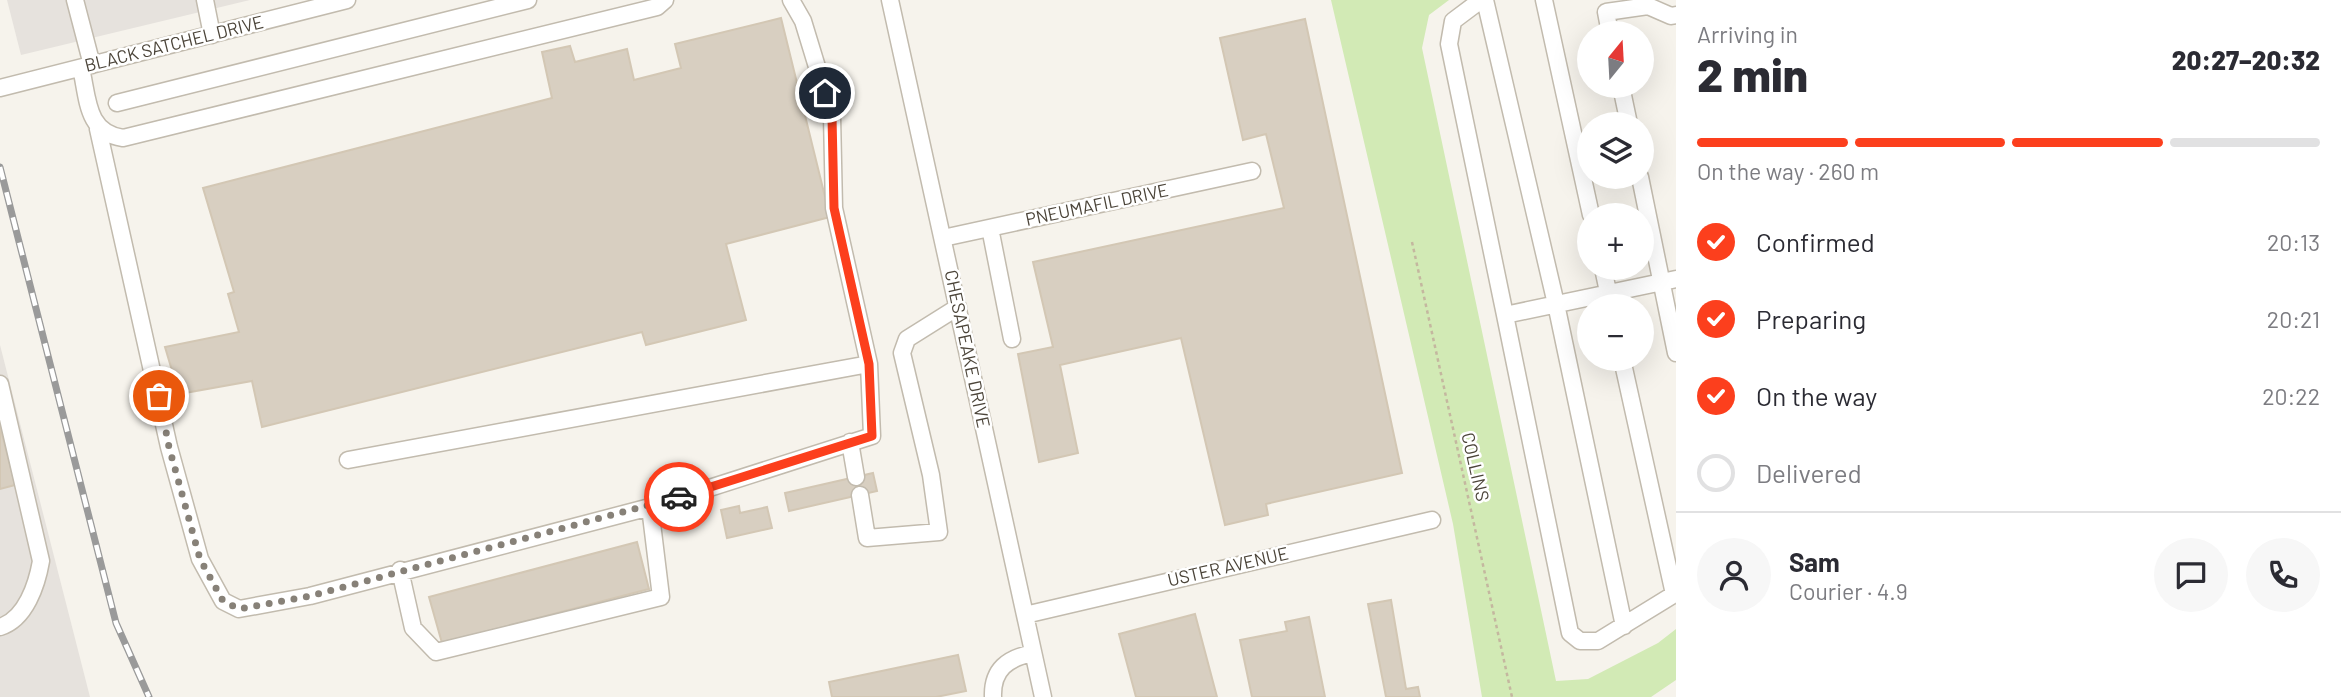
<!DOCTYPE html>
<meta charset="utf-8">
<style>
:root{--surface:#fff;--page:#f7f7f7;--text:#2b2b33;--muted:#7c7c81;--line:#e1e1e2;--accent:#fc3f1d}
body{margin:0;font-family:Barlow,sans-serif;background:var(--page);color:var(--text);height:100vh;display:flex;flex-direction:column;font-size:26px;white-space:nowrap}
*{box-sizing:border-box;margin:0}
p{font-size:23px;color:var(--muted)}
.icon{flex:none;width:38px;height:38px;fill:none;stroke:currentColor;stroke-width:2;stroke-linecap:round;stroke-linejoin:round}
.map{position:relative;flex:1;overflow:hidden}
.side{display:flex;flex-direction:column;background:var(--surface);width:665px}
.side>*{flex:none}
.needle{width:46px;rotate:18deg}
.fabs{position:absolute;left:1577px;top:21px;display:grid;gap:14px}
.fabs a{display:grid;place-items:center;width:77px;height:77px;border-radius:50%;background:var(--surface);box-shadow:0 7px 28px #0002;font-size:35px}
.pin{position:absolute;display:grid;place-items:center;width:60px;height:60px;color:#fff;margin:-30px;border:4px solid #fff;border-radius:50%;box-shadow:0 2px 7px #0007}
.courier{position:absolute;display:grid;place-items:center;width:70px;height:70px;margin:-35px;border:5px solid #fc3f1d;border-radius:50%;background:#fff;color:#222;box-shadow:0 2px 9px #0007}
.head em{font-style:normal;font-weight:800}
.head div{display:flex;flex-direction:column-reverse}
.head{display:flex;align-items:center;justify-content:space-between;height:119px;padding:0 21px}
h1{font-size:46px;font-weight:800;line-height:52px}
.bar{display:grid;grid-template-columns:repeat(4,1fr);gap:10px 7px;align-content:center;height:84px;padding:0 21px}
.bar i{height:9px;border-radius:5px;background:var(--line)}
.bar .selected{background:var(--accent)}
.bar p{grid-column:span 4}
.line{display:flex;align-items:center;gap:18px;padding:0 21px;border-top:2px solid var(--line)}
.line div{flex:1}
.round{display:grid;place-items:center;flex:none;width:74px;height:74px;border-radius:37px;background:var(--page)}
ol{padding:0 21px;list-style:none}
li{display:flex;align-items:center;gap:21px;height:77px}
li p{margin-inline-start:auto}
li .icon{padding:7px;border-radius:50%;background:var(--accent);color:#fff;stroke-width:4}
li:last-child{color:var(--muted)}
li i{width:38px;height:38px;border:4px solid var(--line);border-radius:50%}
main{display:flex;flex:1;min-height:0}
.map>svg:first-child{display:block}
.industrial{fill:#e6e2dd}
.green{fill:#d2eab5}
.building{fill:#d8cfc1;stroke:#d3c7b4;stroke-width:2}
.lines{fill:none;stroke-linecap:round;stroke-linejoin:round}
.minor-casing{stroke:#c2bbae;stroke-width:19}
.path{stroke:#c4b79f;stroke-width:2.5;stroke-dasharray:3.5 3.5;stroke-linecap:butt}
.minor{stroke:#fff;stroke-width:16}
.rail-casing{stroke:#9a9a9a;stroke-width:7}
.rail{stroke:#fff;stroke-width:4.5;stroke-dasharray:13;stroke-linecap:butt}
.done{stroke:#878178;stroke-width:7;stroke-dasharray:0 12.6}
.route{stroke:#fc3f1d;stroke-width:9}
.labels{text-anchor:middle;stroke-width:5;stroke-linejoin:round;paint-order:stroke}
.street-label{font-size:18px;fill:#4b4439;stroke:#fff}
</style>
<main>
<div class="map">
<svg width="1676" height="697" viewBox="0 0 1676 697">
<rect width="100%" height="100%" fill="#f6f3ec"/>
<path class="industrial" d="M7,0H250L21,55Z
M0,345L90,697H0Z"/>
<path class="green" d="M1331,0H1449L1429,15L1422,48L1556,681L1588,679L1658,643L1676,629V680L1651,697H1482L1453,524Z"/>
<path class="building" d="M781,18L830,217L726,244L746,320L646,345L642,332L262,427L252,381L179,394L165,347L239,332L228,294L234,292L203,188L552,98L542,52L570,46L575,62L627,49L634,80L681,68L675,44Z
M1305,19L1402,473L1266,504L1268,515L1225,525L1181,338L1060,365L1078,453L1039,462L1018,354L1053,347L1033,262L1284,208L1266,134L1243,140L1220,38Z
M0,426L15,485L0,489Z
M873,473L877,491L789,511L785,493Z
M739,506L740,513L767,507L772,528L727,538L721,510Z
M637,542L649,589L442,643L429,597Z
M1391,600L1406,689L1418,687L1420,697H1386L1368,604Z
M1195,614L1217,697H1136L1119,634Z
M1309,617L1325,697H1252L1240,640L1287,631L1285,622Z
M958,655L966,691L936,697H832L829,682Z"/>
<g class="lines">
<defs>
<path id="minor" d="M75,0L92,65
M205,0L212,35
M890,0L1043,697
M1481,0L1453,21L1449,44L1505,315L1676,279
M1485,0L1556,304L1624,626
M1544,0L1591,215
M1610,33L1606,12L1648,6L1671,16L1676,15
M81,68C88,98 86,133 123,138L657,7L665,0
M1621,86L1629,124
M0,88L347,0
M117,103L528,0
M98,129L169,447L200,559L223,601L239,609L310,596L650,507L872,436L869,364L834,208L832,116L803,21L791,0
M1640,177L1676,353
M990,228L1012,339
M943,238L1252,171
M1603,268L1611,306
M1505,315L1570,633L1580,641H1598L1676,593
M1622,359L1674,594
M0,384L41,561C37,584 26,619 0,627
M850,442L856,477
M348,460L869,364
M860,495L867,538L939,532L931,475L902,353L907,339L958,307
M400,570L413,628L436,652L661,597L650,507
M1025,615L1432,520
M993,697C992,669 1008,658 1033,653"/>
</defs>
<use href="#minor" class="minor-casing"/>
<path class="path" d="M1412,242L1512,697"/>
<use href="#minor" class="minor"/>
<defs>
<path id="rail" d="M0,167L116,623L149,697"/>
</defs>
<use href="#rail" class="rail-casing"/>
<use href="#rail" class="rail"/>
</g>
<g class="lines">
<path class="done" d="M159,396L169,447L200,559L223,601L239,609L310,596L679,497"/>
<path class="route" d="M679,497L872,436L869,364L834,208L832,117L825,93"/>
</g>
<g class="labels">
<g class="street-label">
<text transform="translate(174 44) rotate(-14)" y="6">BLACK SATCHEL DRIVE</text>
<text transform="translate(1097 205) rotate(-12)" y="6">PNEUMAFIL DRIVE</text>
<text transform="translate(967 349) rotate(78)" y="6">CHESAPEAKE DRIVE</text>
<text transform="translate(1475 467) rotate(77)" y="6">COLLINS</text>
<text transform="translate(1228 567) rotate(-13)" y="6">USTER AVENUE</text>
</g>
</g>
</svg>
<div class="fabs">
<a><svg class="needle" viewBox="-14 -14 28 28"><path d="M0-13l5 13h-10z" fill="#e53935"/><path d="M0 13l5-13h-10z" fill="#7c7c81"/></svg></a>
<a><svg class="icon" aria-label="layers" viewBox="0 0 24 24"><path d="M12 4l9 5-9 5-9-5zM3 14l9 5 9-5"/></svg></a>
<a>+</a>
<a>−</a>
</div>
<div class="pin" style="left:159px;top:396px;background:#ea580c"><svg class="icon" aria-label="bag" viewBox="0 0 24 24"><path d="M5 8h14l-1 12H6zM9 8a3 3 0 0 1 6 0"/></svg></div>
<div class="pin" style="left:825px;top:93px;background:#1f2937"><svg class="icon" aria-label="home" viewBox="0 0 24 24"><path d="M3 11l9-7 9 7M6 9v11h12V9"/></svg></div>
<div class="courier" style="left:679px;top:497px"><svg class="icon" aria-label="car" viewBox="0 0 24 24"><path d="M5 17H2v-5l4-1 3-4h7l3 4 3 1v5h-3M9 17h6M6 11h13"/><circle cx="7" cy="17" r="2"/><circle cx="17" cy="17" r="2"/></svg></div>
</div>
<section class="side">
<div class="head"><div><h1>2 min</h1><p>Arriving in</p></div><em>20:27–20:32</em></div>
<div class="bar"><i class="selected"></i><i class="selected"></i><i class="selected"></i><i></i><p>On the way · 260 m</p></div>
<ol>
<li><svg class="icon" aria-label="check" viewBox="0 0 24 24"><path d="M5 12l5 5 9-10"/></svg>Confirmed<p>20:13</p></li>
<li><svg class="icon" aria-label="check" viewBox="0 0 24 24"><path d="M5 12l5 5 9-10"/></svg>Preparing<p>20:21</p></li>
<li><svg class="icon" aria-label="check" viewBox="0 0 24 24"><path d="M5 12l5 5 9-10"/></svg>On the way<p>20:22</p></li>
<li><i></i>Delivered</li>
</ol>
<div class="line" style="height:126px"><a class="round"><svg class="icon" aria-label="person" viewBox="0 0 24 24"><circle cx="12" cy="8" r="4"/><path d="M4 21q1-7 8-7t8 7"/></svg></a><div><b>Sam</b><p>Courier · 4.9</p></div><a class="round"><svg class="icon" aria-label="chat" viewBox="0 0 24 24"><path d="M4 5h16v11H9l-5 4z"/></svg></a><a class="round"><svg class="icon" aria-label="phone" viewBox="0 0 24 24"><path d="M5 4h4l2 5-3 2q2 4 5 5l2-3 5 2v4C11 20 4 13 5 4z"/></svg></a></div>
</section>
</main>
